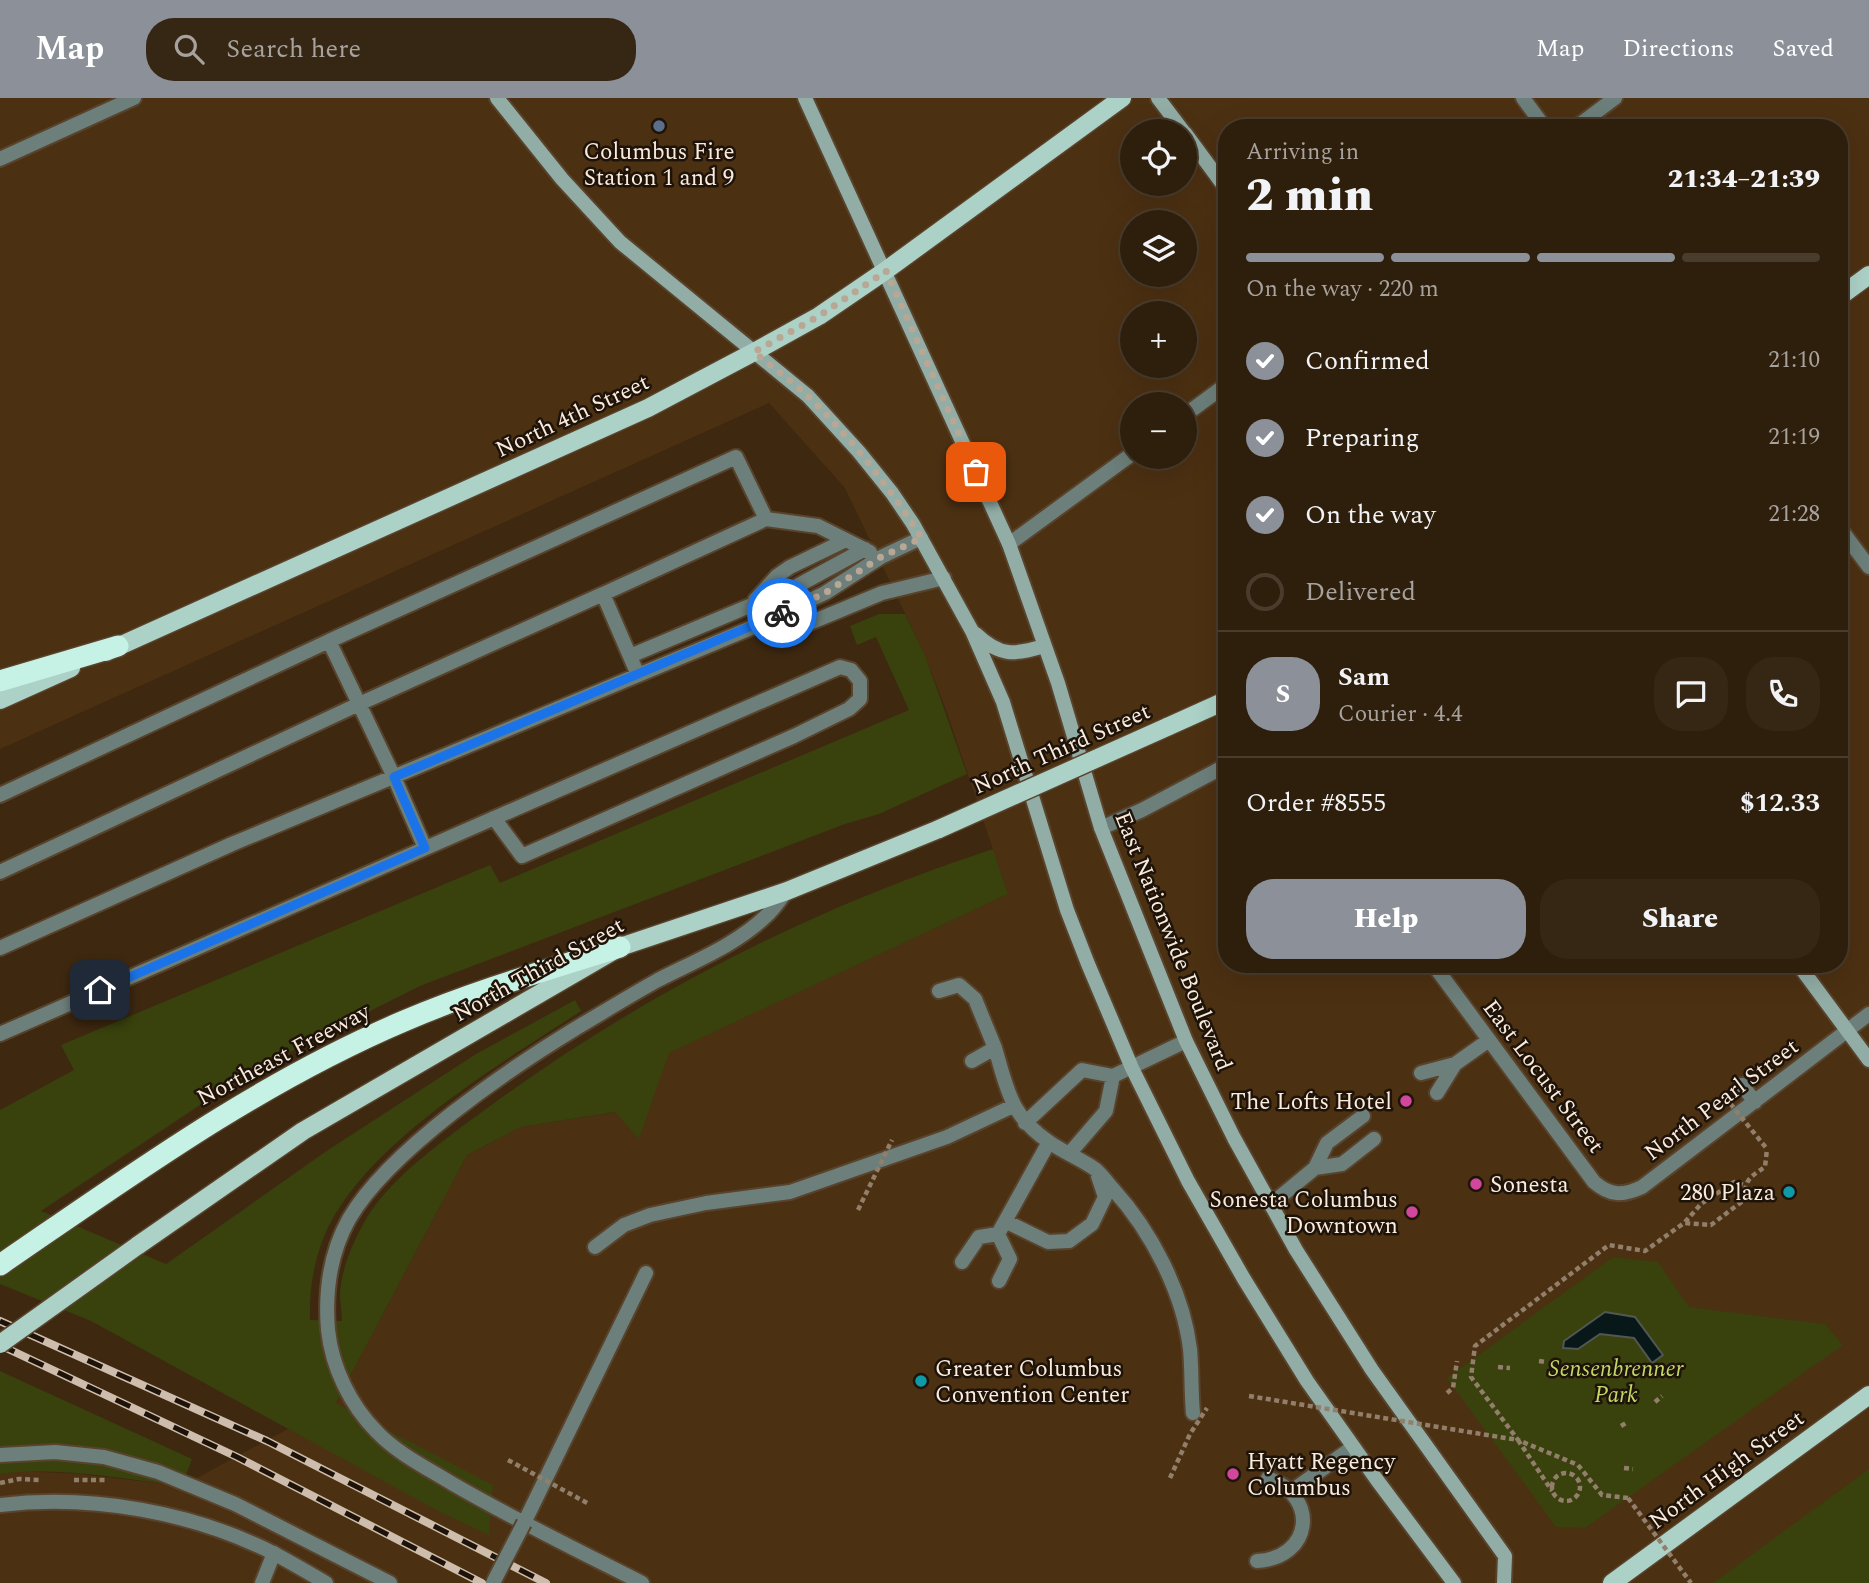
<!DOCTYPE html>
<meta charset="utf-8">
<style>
:root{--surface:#2e1e0c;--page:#362715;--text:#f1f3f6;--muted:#a7a29d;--line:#493c2d;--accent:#8c9099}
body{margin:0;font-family:Spectral,serif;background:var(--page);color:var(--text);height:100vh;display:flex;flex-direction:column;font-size:26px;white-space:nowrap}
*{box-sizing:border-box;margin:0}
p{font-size:23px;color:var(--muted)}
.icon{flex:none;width:38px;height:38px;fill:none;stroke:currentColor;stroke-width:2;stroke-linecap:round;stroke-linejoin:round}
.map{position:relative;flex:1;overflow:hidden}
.side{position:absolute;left:1218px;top:21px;width:630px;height:854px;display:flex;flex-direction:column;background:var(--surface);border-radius:28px;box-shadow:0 7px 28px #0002,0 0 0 2px var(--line)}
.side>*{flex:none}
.tools{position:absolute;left:1120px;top:21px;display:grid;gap:14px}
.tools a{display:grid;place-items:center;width:77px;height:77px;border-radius:50%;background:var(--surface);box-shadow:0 7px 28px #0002,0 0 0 2px var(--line);font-size:35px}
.pin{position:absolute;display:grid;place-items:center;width:60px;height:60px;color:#fff;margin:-30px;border-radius:14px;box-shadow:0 4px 10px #0006}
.courier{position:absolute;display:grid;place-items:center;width:70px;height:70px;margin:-35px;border:5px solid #1a73e8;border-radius:50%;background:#fff;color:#222;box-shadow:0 2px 9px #0007}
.headline em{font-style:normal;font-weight:800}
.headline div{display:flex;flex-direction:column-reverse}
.headline{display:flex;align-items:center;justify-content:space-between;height:119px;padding:0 28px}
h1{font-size:46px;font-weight:800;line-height:52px}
.bar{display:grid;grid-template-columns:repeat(4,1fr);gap:10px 7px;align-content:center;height:84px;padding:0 28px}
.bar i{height:9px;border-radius:5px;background:var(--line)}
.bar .selected{background:var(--accent)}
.bar p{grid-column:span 4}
.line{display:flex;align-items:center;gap:18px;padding:0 28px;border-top:2px solid var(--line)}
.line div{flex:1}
.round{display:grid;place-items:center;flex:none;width:74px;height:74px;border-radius:28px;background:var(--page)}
ol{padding:0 28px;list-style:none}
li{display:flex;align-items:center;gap:21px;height:77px}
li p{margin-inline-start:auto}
li .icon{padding:7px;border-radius:50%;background:var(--accent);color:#fff;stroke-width:4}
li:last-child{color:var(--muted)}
li i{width:38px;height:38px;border:4px solid var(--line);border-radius:50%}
.action{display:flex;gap:14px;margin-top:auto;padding:14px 28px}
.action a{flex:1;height:80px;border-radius:28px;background:var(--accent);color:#fff;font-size:28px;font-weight:800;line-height:80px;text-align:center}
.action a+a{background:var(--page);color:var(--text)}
header{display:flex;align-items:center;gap:42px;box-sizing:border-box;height:98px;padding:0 35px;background:var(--accent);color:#fff}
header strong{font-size:33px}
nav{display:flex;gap:38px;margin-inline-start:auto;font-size:24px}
.search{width:490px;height:63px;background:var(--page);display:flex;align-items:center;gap:18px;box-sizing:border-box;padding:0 24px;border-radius:28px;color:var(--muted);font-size:26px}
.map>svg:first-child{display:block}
.built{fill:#4c3012;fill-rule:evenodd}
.green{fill:#39410d}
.water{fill:#081818;stroke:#515753;stroke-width:2}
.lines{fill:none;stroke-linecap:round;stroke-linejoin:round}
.lane-casing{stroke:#58432d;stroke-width:18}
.street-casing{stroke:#58432d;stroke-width:18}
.secondary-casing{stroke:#58432d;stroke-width:18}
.primary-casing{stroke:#58432d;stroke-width:21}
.highway-casing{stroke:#58432d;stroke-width:24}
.path{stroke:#927f6b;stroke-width:4.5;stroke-dasharray:5 3.5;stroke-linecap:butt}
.lane{stroke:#6d7f7a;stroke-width:14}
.street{stroke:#6d7f7a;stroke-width:14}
.secondary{stroke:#91ada5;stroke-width:14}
.primary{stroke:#acd1c6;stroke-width:18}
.highway{stroke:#c5f2e5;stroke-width:21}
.rail-casing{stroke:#cebdad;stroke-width:8}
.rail{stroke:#1e1309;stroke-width:5;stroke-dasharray:16;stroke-linecap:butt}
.lane-bridge-casing{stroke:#58432d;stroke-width:18;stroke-linecap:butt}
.primary-bridge-casing{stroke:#58432d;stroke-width:21;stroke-linecap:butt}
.path-bridge{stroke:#927f6b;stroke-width:4.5;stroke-dasharray:5 3.5;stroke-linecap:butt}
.lane-bridge{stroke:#6d7f7a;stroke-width:14}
.primary-bridge{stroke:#acd1c6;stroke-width:18}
.done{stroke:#b8a795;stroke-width:7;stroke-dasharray:0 12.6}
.route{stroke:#1a73e8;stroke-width:9}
.service-dot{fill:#5c6f8a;stroke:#1e1309;stroke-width:2.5}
.hotel-dot{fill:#d1479c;stroke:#1e1309;stroke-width:2.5}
.culture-dot{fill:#0f9aa8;stroke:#1e1309;stroke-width:2.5}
.labels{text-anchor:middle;stroke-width:5;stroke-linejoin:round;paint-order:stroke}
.poi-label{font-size:23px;fill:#faebdd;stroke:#1e1309;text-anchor:end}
.street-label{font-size:23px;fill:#faebdd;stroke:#1e1309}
.park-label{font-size:23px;font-style:italic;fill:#c3d867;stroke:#1e1309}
</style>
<header>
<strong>Map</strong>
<div class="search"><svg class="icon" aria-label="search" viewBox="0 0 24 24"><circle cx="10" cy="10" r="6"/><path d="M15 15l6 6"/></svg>Search here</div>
<nav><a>Map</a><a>Directions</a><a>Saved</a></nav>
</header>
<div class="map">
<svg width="1869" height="1485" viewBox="0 0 1869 1485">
<rect width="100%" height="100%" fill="#3e2810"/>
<path class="built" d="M0,0H1869V1485H0V1376L20,1373L80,1376L182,1388L336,1305L467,1057L521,1029L616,1014L639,1040L668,955L1008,796L949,620L925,557L845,390L769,305L0,651ZM1227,30H1839V866H1227ZM1132,33H1185V86H1132ZM1132,124H1185V177H1132ZM1132,215H1185V268H1132ZM1132,306H1185V359H1132Z"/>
<path class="green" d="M879,516H905L925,557L967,676L879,716L845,726L420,888L316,940L224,991L41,1113L166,1166L328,1052L476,956L575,902L581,913C499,967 368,1043 326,1134C314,1161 309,1192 310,1222L342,1223C342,1214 340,1205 340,1197C341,1168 356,1137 371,1113C398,1074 448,1039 486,1011C639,898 812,810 993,751L1008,796L669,955L639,1041L615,1014L521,1029L467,1057L336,1305L493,1387L489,1437L440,1414L91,1223L0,1186V1012L74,972L61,947L490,767L500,785L909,612L876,539L857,547L850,528Z
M1613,1159L1658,1164L1689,1209L1825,1226L1843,1247L1585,1430L1556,1429L1447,1280Z
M0,1273L192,1361L182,1388C122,1381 60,1368 0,1376Z
M1869,1371V1485H1713Z"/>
<path class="water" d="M1605,1214L1635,1219L1663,1257L1652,1265L1634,1240L1600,1236L1578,1251L1563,1250L1564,1243Z"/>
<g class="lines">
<defs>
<path id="lane" d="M1523,0L1545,30
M1575,30L1615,0
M766,421L818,428L870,454
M1839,429L1869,469
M1009,446L1132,356
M755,502L777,478L790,469L846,442
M764,524L800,529L882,495L944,480
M630,558L797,488L865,451
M0,697L329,543
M1101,730L1142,712L1227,667
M425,750L394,679L329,543L736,359L766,421L603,496L638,577
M0,774L359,606L603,496
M0,850L232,746L751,530L825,495L881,459L921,440
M1433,866L1594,1084C1610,1098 1623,1098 1642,1089L1869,916
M939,893L959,887L975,901L995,950
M0,936L840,569L851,572L860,583V601L849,611L794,638L522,758L494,720
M972,963L995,950C1008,993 1010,1017 1049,1044C1063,1054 1081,1061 1095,1071C1101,1076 1107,1084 1113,1091C1151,1133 1183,1194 1190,1251C1192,1272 1191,1294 1193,1315
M1421,975L1455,966
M1742,987L1755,1004
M1437,995L1455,966L1489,942
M1025,1025L1082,972L1113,978L1186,943
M1069,1056L1106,1013L1113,978
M1315,1070L1342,1066L1374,1041
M1270,1107L1315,1070L1327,1045L1363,1018
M1007,1124L1048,1144L1069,1143L1092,1126L1105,1099L1098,1078
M998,1136L1010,1161L999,1183
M595,1149L624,1127L650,1117L706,1105L790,1094L947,1039L1013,1008
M962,1164L979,1139L998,1136L1049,1044
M0,1357L55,1354L104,1359L158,1374L235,1406L390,1485
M1292,1393L1353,1349
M524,1425L646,1175
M1257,1463C1312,1460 1320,1399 1268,1380
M262,1485L274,1455
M642,1485C579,1453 515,1422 453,1386C427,1370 398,1356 377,1334C350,1307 332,1269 328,1232C325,1195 330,1155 349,1121C389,1052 509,971 578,929C605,913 631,897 658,882C695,863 736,847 766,818C774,811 780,801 787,793"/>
<path id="street" d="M0,61L134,0
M1185,317L1227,286
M0,1407C91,1396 193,1414 275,1456C292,1465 309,1475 326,1485"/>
<path id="secondary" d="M497,0L562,81L620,144L808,298L859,354L892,395L913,426L972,533L1003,604L1067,812L1088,866L1132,970L1188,1083L1244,1181L1307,1283L1377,1382L1454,1485
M805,0L1009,446L1058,585L1101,730L1186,943L1234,1040L1296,1152L1372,1272L1505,1458L1504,1485
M1158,0L1183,33
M1185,35L1227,92
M976,536C1000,559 1015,557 1044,548
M1798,866L1869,962"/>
<path id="primary" d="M1839,199L1869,177
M106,554L648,310L754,254L819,218L885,173L1122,0
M0,602L71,570
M1167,629L1227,602
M137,1148L303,1033L620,849L787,793L939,731
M1612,1485L1869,1297"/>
<path id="highway" d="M0,583L118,548
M0,1167C130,1078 258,985 404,923C474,893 547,872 620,849"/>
</defs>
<use href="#lane" class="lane-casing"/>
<use href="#street" class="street-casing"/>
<use href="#secondary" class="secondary-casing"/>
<use href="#primary" class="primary-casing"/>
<use href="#highway" class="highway-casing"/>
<path class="path" d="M1685,1124L1701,1106L1734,1084L1744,1087
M1539,1263L1546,1264
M1498,1269L1510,1270
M1447,1295L1453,1290L1457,1263
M1655,1304L1662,1298
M1621,1328L1626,1325
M1518,1342L1552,1393
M1624,1370L1633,1371
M1552 1389a14 14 0 1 1 28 0a14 14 0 1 1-28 0Z
M74,1382H107
M0,1385L19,1381L41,1382
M1628,1400L1602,1397L1578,1367L1518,1342L1471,1279L1475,1248L1609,1147L1645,1153L1684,1125L1711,1127L1744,1102C1746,1081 1747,1081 1765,1069L1767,1051"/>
<use href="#lane" class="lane"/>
<use href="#street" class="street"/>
<use href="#secondary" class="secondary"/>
<use href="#primary" class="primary"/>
<use href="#highway" class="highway"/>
<defs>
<path id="rail" d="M0,1223L267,1343L546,1485
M0,1247L237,1359L482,1485"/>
</defs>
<use href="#rail" class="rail-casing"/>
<use href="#rail" class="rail"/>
<defs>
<path id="lane-bridge" d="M493,1485L524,1425"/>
<path id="primary-bridge" d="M939,731L1167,629
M0,1246L137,1148"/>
</defs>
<use href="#lane-bridge" class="lane-bridge-casing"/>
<use href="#primary-bridge" class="primary-bridge-casing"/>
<path class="path-bridge" d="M1725,999L1767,1051
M858,1112L892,1042
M1249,1298L1518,1342
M508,1362L589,1406
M1170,1380L1190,1336L1207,1310
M1628,1400L1691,1485"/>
<use href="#lane-bridge" class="lane-bridge"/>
<use href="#primary-bridge" class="primary-bridge"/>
</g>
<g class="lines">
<path class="done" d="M782,515L825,495L881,459L922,440C889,389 852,341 809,299C792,283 772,269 754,254L819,218L886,173L976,374"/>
<path class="route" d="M100,892L425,750L394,679L782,515"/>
</g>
<circle class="service-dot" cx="659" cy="28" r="7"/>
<g class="hotel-dot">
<circle cx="1406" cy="1003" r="7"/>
<circle cx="1476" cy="1086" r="7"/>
<circle cx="1412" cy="1114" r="7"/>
<circle cx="1233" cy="1376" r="7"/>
</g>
<g class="culture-dot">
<circle cx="1789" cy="1094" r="7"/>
<circle cx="921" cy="1283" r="7"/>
</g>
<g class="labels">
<g class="poi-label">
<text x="659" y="61" text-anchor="middle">Columbus Fire<tspan x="659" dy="26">Station 1 and 9</tspan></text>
<text x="1392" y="1011">The Lofts Hotel</text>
<text x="1490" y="1094" text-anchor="start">Sonesta</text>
<text x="1775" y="1102">280 Plaza</text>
<text x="1398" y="1109">Sonesta Columbus<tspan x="1398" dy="26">Downtown</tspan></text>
<text x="935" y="1278" text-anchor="start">Greater Columbus<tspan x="935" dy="26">Convention Center</tspan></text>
<text x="1247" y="1371" text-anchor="start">Hyatt Regency<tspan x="1247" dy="26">Columbus</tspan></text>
</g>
<g class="street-label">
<text transform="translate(572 317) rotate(-25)" y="8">North 4th Street</text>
<text transform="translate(1061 650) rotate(-24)" y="8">North Third Street</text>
<text transform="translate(1174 843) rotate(68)" y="8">East Nationwide Boulevard</text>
<text transform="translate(538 871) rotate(-29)" y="8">North Third Street</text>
<text transform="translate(283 956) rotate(-28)" y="8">Northeast Freeway</text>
<text transform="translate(1544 978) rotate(53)" y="8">East Locust Street</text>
<text transform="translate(1721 1001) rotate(-37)" y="8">North Pearl Street</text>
<text transform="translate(1726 1371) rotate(-36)" y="8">North High Street</text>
</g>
<g class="park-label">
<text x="1616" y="1278">Sensenbrenner<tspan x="1616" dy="26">Park</tspan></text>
</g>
</g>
</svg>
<div class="tools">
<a><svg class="icon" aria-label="locate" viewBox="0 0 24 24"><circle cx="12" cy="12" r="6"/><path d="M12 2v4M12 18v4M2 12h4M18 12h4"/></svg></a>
<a><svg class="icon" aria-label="layers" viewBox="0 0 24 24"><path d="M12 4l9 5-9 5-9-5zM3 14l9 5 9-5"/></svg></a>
<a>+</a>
<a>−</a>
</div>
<div class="pin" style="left:976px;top:374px;background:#ea580c"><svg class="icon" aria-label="bag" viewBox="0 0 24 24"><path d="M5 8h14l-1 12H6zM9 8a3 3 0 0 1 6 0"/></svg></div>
<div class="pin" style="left:100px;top:892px;background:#1f2937"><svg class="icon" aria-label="home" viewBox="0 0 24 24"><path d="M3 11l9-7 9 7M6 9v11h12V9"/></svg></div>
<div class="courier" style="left:782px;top:515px"><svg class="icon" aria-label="bike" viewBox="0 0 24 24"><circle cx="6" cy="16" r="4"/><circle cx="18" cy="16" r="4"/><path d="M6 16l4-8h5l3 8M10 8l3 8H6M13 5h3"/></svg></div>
<section class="side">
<div class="headline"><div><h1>2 min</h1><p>Arriving in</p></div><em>21:34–21:39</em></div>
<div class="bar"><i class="selected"></i><i class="selected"></i><i class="selected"></i><i></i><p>On the way · 220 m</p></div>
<ol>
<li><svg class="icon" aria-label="check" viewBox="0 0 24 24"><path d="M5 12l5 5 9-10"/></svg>Confirmed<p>21:10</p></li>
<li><svg class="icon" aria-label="check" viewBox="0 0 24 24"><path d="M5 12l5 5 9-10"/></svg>Preparing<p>21:19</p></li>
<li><svg class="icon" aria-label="check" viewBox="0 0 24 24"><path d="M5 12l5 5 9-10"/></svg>On the way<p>21:28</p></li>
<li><i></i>Delivered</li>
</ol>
<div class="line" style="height:126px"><b class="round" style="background:var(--accent);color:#fff">S</b><div><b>Sam</b><p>Courier · 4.4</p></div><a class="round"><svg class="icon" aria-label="chat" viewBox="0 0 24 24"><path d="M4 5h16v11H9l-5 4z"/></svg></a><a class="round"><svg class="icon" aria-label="phone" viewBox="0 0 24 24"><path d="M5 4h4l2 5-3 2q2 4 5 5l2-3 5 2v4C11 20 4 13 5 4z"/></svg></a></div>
<div class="line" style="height:91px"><div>Order #8555</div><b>$12.33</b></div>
<div class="action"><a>Help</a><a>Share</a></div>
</section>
</div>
